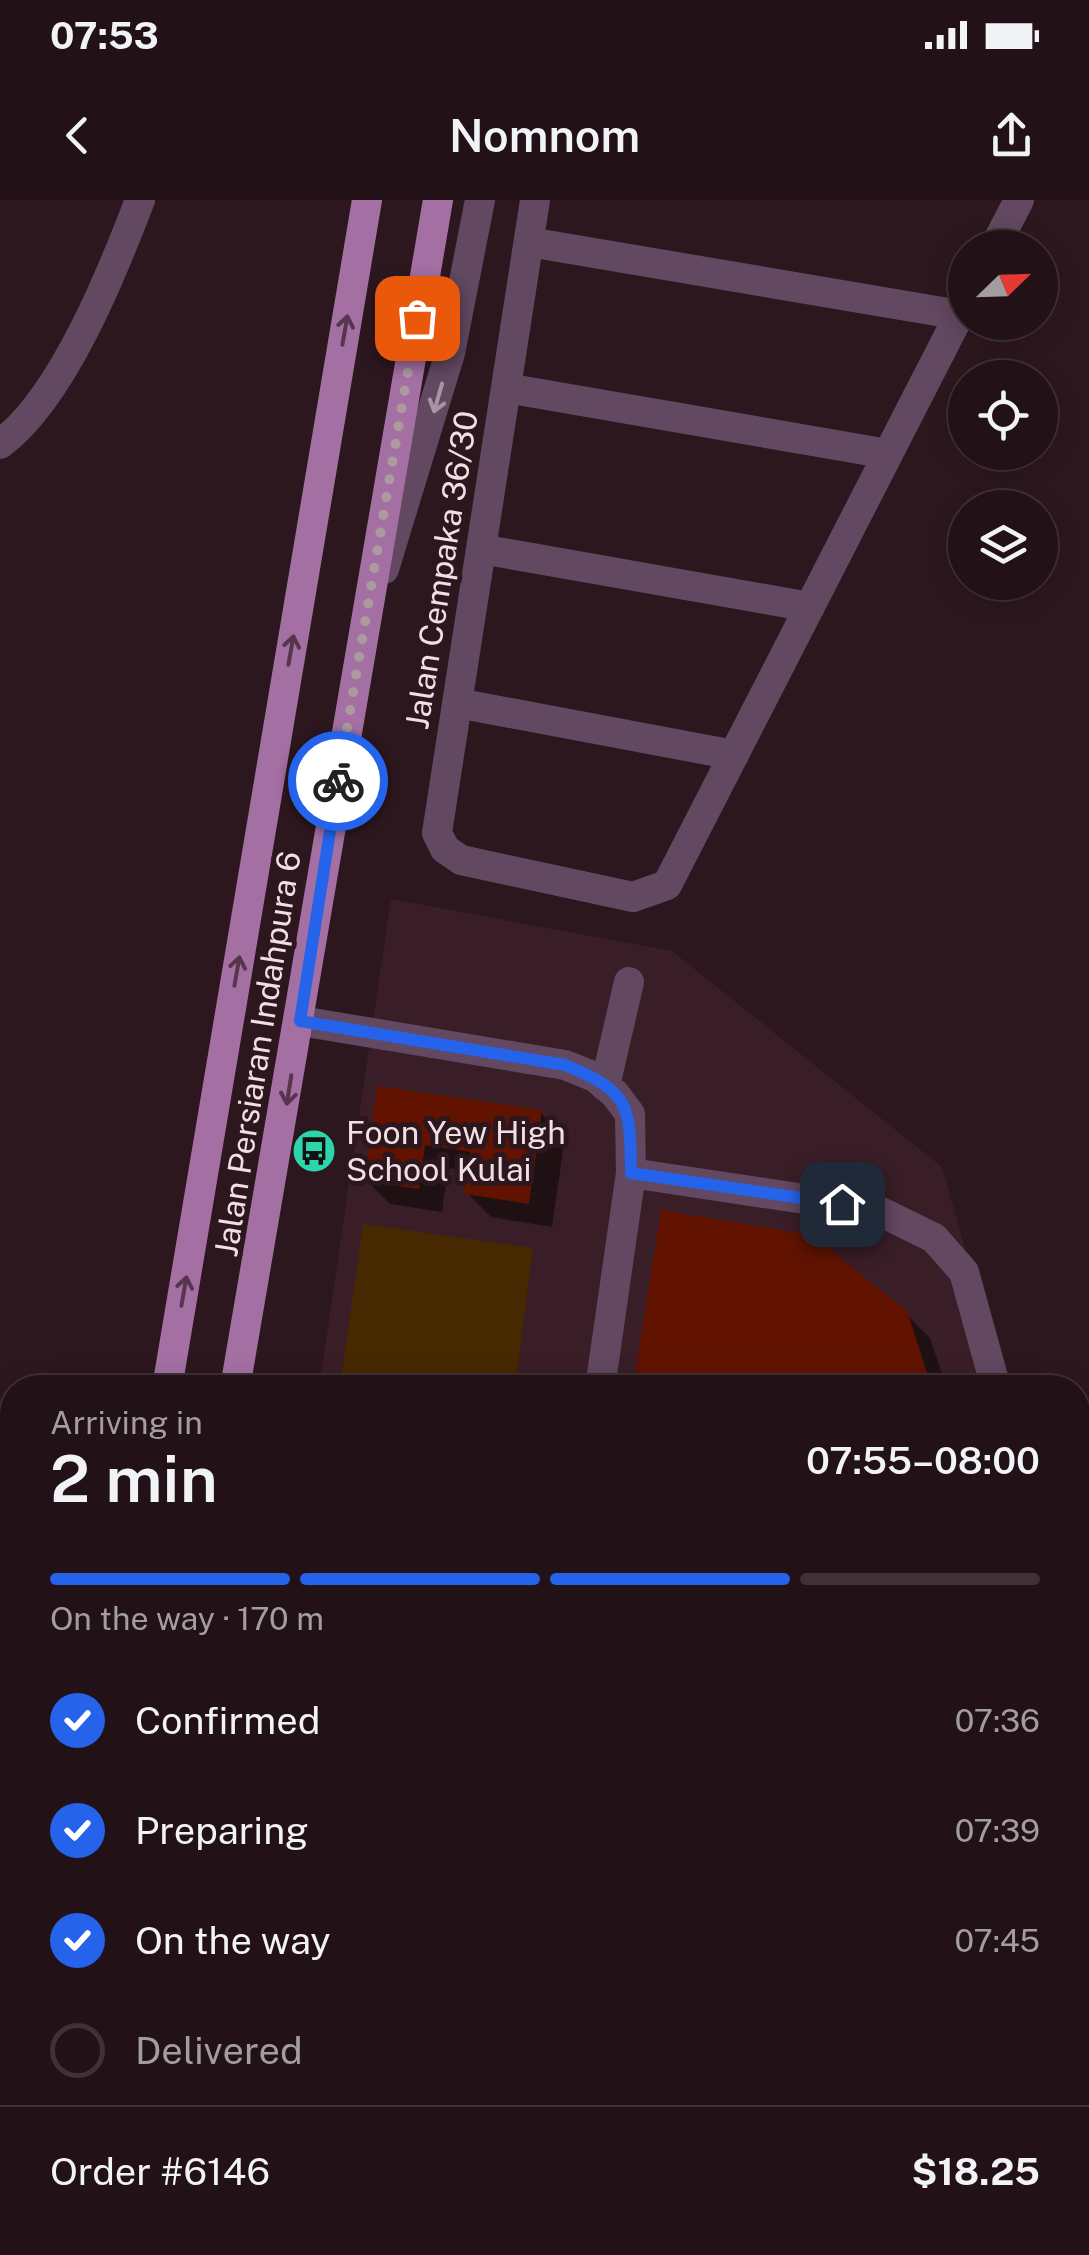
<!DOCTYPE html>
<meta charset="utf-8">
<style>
:root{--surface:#221116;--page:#2e1f23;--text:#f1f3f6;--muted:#a29da1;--line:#3f3135;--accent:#2563eb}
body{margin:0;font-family:"Public Sans",sans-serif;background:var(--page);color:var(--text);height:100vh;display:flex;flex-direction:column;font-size:38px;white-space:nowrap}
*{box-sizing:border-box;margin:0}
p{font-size:32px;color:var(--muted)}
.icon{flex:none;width:55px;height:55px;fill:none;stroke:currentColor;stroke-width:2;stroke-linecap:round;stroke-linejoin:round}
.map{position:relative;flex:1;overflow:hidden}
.panel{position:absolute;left:0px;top:1175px;width:1090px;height:880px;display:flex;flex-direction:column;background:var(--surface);border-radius:40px 40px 0 0;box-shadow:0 5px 25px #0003,0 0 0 2px var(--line)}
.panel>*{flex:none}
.needle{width:65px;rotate:67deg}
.buttons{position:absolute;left:948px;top:30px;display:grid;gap:20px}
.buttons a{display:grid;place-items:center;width:110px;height:110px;border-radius:50%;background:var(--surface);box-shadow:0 5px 25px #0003,0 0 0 2px var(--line);font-size:50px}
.pin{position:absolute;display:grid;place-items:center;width:85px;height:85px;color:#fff;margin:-42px;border-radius:20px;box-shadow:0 5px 15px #0006}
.courier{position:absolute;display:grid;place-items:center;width:100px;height:100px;margin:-50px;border:8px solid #2563eb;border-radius:50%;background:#fff;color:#222;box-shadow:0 2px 12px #0007}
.summary em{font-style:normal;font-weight:600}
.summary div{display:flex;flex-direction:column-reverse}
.summary{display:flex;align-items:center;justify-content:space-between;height:170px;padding:0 50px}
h1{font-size:65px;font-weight:600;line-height:75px}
.bar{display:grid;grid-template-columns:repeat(4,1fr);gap:15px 10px;align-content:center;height:120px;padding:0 50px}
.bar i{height:12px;border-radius:8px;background:var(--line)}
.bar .selected{background:var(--accent)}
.bar p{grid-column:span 4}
.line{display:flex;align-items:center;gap:25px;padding:0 50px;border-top:2px solid var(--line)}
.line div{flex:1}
ol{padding:0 50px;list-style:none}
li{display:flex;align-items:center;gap:30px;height:110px}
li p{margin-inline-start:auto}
li .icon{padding:10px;border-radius:50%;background:var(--accent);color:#fff;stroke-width:4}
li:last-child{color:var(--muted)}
li i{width:55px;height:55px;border:5px solid var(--line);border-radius:50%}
.status{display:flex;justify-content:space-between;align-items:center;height:70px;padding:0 50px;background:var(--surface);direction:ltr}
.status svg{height:28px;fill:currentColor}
header{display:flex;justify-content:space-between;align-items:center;height:130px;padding:0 50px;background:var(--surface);font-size:45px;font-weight:600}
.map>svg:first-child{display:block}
.built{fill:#3a1e27}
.green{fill:#462901}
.shadow{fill:#0007}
.building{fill:#611300}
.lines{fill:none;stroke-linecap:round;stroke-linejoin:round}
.minor{stroke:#624861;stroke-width:30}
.major{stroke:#a470a4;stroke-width:30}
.oneway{stroke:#57364d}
.oneway2{stroke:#a994a2}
.done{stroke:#ac9a9f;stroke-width:10;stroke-dasharray:0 18}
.route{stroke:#2563eb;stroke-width:12}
.labels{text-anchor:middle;stroke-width:10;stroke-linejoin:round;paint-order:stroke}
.street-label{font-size:32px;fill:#f0e0e4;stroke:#2d171e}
.poi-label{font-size:32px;fill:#f0e0e4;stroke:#2d171e;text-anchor:start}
</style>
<div class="status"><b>07:53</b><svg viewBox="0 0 49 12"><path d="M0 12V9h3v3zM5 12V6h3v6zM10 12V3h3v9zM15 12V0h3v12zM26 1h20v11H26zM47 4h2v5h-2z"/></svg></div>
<header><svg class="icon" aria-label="back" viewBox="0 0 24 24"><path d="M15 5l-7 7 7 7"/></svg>Nomnom<svg class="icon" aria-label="share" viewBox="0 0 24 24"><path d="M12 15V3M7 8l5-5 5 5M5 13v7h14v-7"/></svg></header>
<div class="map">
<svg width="1089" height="2055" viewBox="0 0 1089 2055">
<rect width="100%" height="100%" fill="#2d171e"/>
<path class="built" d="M391,699L672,751L942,967L1004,1187L319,1188Z
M1078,1452L1089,1493V2055H171L174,2042H1078Z"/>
<path class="green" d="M363,1024L533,1048L515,1187H340Z"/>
<path class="shadow" d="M379,889L541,913L565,937L552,1027L491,1017L467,993L470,971L448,968L442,1012L390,1004L366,980Z
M905,1113L930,1138L947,1188H636Z
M386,2042H473L478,2055H391Z
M570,2042H661L666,2055H575Z
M707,2042H811L809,2055H704Z"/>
<path class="building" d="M377,886L542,910L529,1004L464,994L470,952L425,945L419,989L364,981Z
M661,1010L811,1035L907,1111L932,1188H633Z
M383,2042H461L466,2055H388Z
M567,2042H648L653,2055H572Z
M704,2042H784L783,2055H702Z"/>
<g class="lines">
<path class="minor" d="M535,0L437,633L445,649L461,660L633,697L667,685L965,104
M529,42L960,115
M994,48L1019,0
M506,188L888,254
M0,244C62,199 113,71 140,0
M481,349L810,407
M384,369L450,153L480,0
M457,503L734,555
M300,821L565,865L595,877L615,894L630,914L631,973L600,1188
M605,886L629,782
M631,973L877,1010L934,1038L964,1072L996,1188
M530,2042L536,2055
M1041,2042L1056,2055
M241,2055L243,2042
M330,2055L333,2042"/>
<path class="major" d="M167,1188L367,0
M235,1188L438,0
M22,2055L24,2042
M87,2055L89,2042"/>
</g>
<defs><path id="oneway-shaft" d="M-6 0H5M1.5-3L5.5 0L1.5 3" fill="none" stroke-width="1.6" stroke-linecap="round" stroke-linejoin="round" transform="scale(2.5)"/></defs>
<g class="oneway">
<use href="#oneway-shaft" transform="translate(345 130) rotate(-80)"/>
<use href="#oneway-shaft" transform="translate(291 450) rotate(-80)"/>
<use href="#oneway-shaft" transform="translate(237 771) rotate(-80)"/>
<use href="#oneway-shaft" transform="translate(289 890) rotate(99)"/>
<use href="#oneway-shaft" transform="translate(184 1091) rotate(-80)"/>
</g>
<use class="oneway2" href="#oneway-shaft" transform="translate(438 198) rotate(106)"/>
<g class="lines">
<path class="done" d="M338,581L417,118"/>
<path class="route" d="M338,581L300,821L565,865C631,892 630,906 631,973L842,1004"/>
</g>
<defs>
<symbol id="bus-disc" viewBox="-11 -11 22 22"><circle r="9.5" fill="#2cd5ab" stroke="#2d171e"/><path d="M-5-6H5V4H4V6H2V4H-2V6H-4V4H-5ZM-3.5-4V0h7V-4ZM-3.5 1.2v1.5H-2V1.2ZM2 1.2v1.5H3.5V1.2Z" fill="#111"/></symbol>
</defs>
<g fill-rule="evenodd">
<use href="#bus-disc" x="289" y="926" width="50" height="50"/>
</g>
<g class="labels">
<g class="street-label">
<text transform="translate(442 370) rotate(-81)" y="11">Jalan Cempaka 36/30</text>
<text transform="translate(258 854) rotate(-81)" y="11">Jalan Persiaran Indahpura 6</text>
</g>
<g class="poi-label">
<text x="346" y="944">Foon Yew High<tspan x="346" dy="37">School Kulai</tspan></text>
</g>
</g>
</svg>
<div class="buttons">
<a><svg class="needle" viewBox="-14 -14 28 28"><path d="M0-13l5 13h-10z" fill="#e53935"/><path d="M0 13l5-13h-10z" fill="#a29da1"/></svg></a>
<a><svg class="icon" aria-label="locate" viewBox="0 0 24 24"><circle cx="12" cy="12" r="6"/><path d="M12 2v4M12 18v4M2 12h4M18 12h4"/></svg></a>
<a><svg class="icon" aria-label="layers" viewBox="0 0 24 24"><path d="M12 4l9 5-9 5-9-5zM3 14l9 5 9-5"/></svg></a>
</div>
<div class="pin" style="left:417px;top:118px;background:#ea580c"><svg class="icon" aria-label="bag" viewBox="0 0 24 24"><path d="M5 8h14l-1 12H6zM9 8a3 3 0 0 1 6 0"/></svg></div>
<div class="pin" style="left:842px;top:1004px;background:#1f2937"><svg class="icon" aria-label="home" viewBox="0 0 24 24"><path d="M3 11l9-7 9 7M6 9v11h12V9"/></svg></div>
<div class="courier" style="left:338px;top:581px"><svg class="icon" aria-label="bike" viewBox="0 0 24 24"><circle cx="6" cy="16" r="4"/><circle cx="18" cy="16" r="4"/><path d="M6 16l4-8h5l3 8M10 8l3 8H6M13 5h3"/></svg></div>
<section class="panel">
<div class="summary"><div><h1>2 min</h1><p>Arriving in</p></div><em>07:55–08:00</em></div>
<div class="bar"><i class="selected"></i><i class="selected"></i><i class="selected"></i><i></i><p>On the way · 170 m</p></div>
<ol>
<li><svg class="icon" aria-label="check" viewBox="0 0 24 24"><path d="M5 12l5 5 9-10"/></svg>Confirmed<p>07:36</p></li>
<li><svg class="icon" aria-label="check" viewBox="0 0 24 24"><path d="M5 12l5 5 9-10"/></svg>Preparing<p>07:39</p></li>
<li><svg class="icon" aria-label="check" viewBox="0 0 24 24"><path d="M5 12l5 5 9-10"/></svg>On the way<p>07:45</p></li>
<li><i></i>Delivered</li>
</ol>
<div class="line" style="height:130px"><div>Order #6146</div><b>$18.25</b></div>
</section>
</div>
